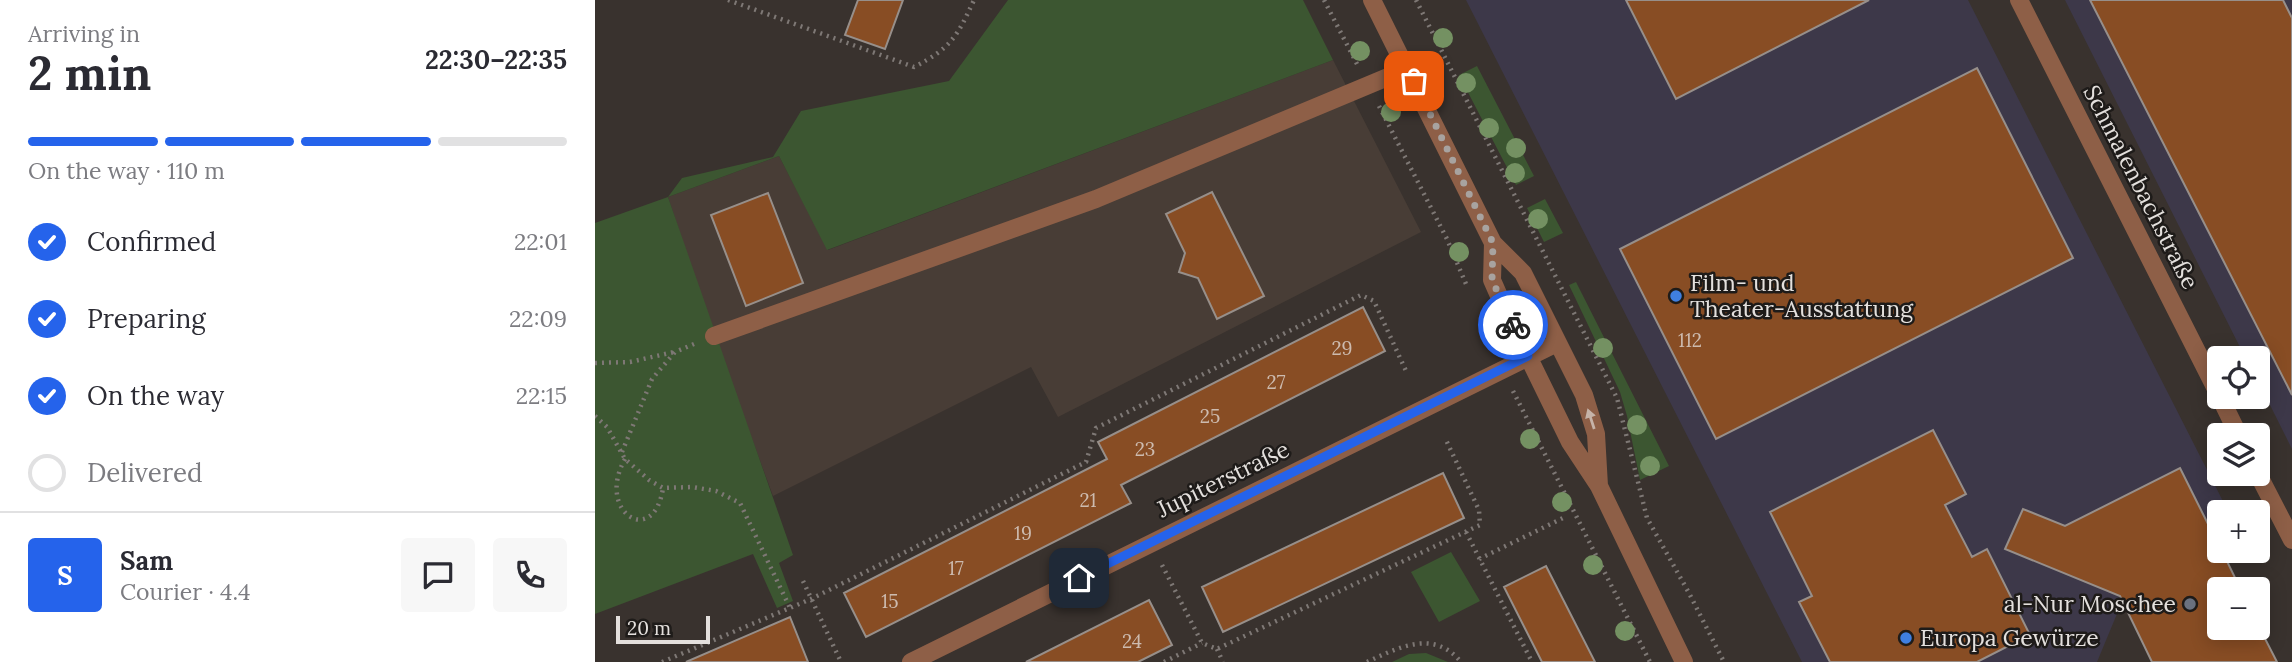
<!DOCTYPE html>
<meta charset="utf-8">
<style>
:root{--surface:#fff;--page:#f7f7f7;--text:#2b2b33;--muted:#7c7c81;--line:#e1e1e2;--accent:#2563eb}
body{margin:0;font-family:Lora,serif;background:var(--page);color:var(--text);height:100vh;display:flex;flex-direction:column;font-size:26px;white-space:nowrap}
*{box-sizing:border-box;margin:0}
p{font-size:23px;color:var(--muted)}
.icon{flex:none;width:38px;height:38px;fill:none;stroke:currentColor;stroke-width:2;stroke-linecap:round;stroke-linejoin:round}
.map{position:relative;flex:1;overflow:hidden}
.panel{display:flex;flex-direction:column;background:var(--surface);width:595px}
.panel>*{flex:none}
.controls{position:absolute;left:1612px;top:346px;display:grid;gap:14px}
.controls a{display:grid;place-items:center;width:63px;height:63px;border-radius:7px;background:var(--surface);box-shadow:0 4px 18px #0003;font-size:35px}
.scale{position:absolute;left:21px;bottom:18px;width:94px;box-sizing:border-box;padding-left:7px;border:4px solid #e4e0dd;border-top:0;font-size:19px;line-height:24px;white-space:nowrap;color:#e4e0dd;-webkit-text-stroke:5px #1e1b19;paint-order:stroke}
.pin{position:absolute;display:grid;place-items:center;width:60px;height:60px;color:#fff;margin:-30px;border-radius:14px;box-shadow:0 4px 10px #0006}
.courier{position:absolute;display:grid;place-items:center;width:70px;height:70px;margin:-35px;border:5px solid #2563eb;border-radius:50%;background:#fff;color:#222;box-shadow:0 2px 9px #0007}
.overview em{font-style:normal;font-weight:800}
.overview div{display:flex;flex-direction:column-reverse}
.overview{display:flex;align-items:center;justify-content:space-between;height:119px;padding:0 28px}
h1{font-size:46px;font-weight:800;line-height:52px}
.bar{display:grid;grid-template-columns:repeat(4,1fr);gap:10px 7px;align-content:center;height:84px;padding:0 28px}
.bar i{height:9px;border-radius:5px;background:var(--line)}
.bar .current{background:var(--accent)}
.bar p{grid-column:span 4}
.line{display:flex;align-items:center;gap:18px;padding:0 28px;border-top:2px solid var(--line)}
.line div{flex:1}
.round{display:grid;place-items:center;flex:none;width:74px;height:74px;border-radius:7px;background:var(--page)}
ol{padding:0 28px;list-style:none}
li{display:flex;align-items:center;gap:21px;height:77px}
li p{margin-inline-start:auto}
li .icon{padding:7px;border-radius:50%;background:var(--accent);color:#fff;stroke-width:4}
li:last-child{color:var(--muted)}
li i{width:38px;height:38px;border:4px solid var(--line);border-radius:50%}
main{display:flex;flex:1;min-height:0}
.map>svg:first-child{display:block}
.built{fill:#483d36}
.industrial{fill:#3d3849}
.green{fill:#3c5631}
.building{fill:#884d24;stroke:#978f8a;stroke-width:2}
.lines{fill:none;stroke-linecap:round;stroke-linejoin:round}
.path{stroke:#7e7875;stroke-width:4.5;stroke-dasharray:2 5;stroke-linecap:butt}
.service{stroke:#8e5f47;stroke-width:18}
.minor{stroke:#8e5f47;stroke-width:18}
.tree{fill:#749162}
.oneway{fill:#c6b3a8}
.done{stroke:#a8a3a0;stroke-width:7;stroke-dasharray:0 12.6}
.route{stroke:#2563eb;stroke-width:9}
.shop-dot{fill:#3f7fe0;stroke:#1e1b19;stroke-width:2.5}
.worship-dot{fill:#6b7280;stroke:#1e1b19;stroke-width:2.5}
.labels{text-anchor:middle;stroke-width:5;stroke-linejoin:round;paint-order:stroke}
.number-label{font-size:19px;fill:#cdbbaf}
.street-label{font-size:23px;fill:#e4e0dd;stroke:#1e1b19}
.poi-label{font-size:23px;fill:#e4e0dd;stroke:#1e1b19;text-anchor:start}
</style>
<main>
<section class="panel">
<div class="overview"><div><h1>2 min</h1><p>Arriving in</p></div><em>22:30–22:35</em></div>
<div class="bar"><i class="current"></i><i class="current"></i><i class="current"></i><i></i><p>On the way · 110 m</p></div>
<ol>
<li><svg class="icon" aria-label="check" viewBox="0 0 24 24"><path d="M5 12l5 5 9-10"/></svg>Confirmed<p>22:01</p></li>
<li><svg class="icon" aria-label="check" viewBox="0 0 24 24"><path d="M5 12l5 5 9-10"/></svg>Preparing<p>22:09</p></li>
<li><svg class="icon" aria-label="check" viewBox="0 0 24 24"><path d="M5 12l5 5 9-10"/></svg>On the way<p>22:15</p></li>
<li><i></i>Delivered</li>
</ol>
<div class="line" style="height:126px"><b class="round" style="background:var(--accent);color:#fff">S</b><div><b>Sam</b><p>Courier · 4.4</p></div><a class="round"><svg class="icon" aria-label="chat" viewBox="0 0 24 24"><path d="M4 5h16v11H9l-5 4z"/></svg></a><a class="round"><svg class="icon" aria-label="phone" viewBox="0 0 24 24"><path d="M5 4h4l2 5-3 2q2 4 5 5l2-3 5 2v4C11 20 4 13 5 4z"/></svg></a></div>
</section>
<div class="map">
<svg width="1697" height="662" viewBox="0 0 1697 662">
<rect width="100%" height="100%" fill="#39322e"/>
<path class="built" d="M738,60L826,232L463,417L436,367L178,496L119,336L73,197L184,156L233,250Z"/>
<path class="industrial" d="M871,0H1373L1634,513H1624V551L1529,597L1502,662H1207Z
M1470,0H1697V449L1663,381L1662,359H1651Z"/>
<path class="green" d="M413,0H708L738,60L232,250L184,156L73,197L198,555L184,563L198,601L182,608L158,554L0,614V223L73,197L87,178L178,157L206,111L354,81Z
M882,66L939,176L921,185L864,75Z
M950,199L968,233L949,242L932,208Z
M981,282L1074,466L1045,480L1032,416L1025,392L974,285Z
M856,552L885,601L844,622L816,572Z
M831,653L853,662H797L814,654Z"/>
<path class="building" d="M263,0H308L290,49L250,35Z
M1031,0H1274L1081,99Z
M1495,0H1688L1697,18V395Z
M1382,68L1478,258L1121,439L1025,249Z
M617,192L669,296L622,319L603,278L584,272L590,253L571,214Z
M173,193L208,283L151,306L116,215Z
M768,307L790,351L526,485L536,503L271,637L249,593L512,459L503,442Z
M1338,430L1371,494L1350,505L1377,557L1392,549L1435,635L1382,662H1235L1204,602L1217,596L1175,512Z
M1585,468L1624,546V551H1627L1646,590H1624V628H1662V623L1682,662H1557L1525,596L1410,549L1428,509L1470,526Z
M848,473L869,518L628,632L607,587Z
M951,566L1000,662H947L909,587Z
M554,600L577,645L543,662H431Z
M195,617L213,662H91Z"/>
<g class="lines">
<path class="path" d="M133,0L319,67C356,48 362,37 379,0
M729,0L762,64
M821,0L1022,398L1052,518L1094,593L1129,662
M784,106L852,239L871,284
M0,363L35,362L79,352
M918,391L1055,662
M0,416L12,427L30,459L54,480L68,488L97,487L121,491L145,503L195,608
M27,452L57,379L80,352L99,344
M30,459C0,512 59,549 68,488
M871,532L937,662
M884,559L968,518
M567,565L607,643L622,649L885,525L884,510L851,440
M208,581L246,662
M622,649L628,662
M67,662L216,599L491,462L501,428L766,295L779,301L811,371
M569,662L607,643
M772,662C804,647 839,629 866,662"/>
<path class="service" d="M119,336L501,199L812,69"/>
<path class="minor" d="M777,0L898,243L928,273L989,395L1001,434L1004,486
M1424,0L1624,395
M898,243L897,280L908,305L975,442L1004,486L1089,662
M1625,397L1644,436
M1662,472L1697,540
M316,662L962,343"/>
</g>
<g class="tree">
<circle cx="848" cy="38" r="10"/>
<circle cx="765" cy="51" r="10"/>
<circle cx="871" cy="83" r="10"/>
<circle cx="796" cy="112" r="10"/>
<circle cx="894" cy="128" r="10"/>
<circle cx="921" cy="148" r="10"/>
<circle cx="920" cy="173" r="10"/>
<circle cx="943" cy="219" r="10"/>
<circle cx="864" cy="252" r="10"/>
<circle cx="1008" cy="348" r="10"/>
<circle cx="1042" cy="425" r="10"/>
<circle cx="935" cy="439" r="10"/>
<circle cx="1055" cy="466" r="10"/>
<circle cx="967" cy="502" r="10"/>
<circle cx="998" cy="565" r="10"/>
<circle cx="1030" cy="631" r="10"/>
</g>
<defs><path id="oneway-solid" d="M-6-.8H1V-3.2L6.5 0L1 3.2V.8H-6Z" transform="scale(1.75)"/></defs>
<use class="oneway" href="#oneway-solid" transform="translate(996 419) rotate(-108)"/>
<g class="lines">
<path class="done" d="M819,81L898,243L897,280L918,325"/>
<path class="route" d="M484,578L933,356L918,325"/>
</g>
<g class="shop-dot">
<circle cx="1081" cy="296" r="7"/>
<circle cx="1311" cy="638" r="7"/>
</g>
<circle class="worship-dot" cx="1595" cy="604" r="7"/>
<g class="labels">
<g class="number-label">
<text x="1095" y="347">112</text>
<text x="747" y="355">29</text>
<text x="681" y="389">27</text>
<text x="615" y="423">25</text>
<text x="550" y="456">23</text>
<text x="493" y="507">21</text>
<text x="428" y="540">19</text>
<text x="361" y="575">17</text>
<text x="295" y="608">15</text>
<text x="537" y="648">24</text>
</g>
<g class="street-label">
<text transform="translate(1546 187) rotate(63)" y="8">Schmalenbachstraße</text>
<text transform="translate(628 479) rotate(-26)" y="8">Jupiterstraße</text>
</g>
<g class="poi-label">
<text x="1095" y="291">Film- und<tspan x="1095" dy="26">Theater-Ausstattung</tspan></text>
<text x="1581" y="612" text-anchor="end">al-Nur Moschee</text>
<text x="1325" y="646">Europa Gewürze</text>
</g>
</g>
</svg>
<div class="controls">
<a><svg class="icon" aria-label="locate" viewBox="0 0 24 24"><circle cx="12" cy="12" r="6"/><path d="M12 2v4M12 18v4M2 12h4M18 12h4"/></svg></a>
<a><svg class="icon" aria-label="layers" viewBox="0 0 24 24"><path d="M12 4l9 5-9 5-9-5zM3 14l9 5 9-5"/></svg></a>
<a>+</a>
<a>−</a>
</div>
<div class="scale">20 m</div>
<div class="pin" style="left:819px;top:81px;background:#ea580c"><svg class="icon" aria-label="bag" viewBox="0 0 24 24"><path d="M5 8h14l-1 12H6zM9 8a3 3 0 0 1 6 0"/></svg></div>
<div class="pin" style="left:484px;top:578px;background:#1f2937"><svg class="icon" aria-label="home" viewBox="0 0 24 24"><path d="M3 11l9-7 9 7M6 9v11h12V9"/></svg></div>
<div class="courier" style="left:918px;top:325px"><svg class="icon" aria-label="bike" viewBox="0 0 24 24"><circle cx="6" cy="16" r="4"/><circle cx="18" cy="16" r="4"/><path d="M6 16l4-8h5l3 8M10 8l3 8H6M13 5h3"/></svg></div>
</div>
</main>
